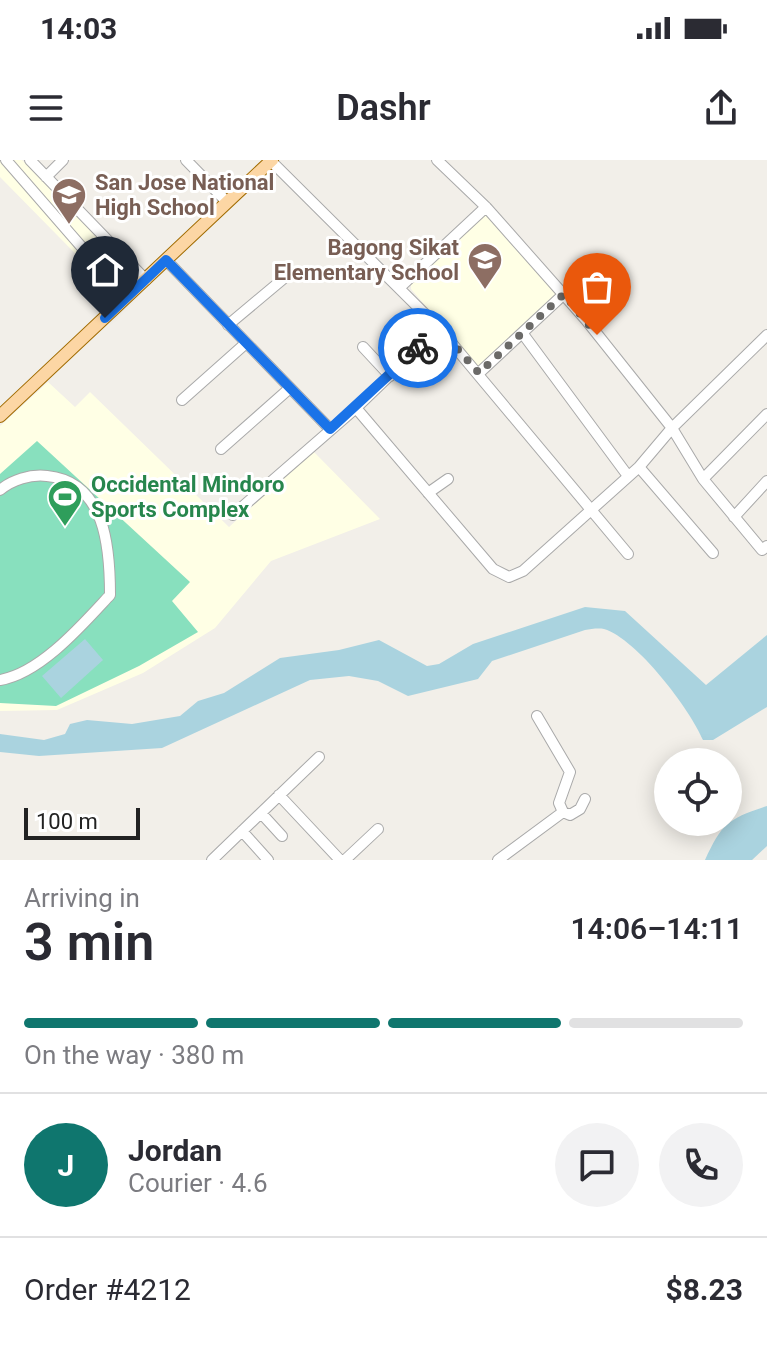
<!DOCTYPE html>
<meta charset="utf-8">
<style>
:root{--surface:#fff;--page:#f2f2f3;--text:#2b2b33;--muted:#7c7c81;--line:#e1e1e2;--accent:#0f766e}
body{margin:0;font-family:Roboto,sans-serif;background:var(--page);color:var(--text);height:100vh;display:flex;flex-direction:column;font-size:30px;white-space:nowrap}
*{box-sizing:border-box;margin:0}
p{font-size:26px;color:var(--muted)}
.icon{flex:none;width:44px;height:44px;fill:none;stroke:currentColor;stroke-width:2;stroke-linecap:round;stroke-linejoin:round}
.map{position:relative;height:700px;overflow:hidden}
.drawer{display:flex;flex-direction:column;background:var(--surface);flex:1}
.drawer>*{flex:none}
.buttons{position:absolute;left:654px;top:588px;display:grid;gap:16px}
.buttons a{display:grid;place-items:center;width:88px;height:88px;border-radius:50%;background:var(--surface);box-shadow:0 4px 20px #0003;font-size:40px}
.scale{position:absolute;left:24px;bottom:20px;width:116px;box-sizing:border-box;padding-left:8px;border:4px solid #222;border-top:0;font-size:22px;line-height:28px;white-space:nowrap;color:#222;-webkit-text-stroke:6px #fff;paint-order:stroke}
.pin{position:absolute;display:grid;place-items:center;width:68px;height:68px;color:#fff;margin:-82px -34px;border-radius:50% 50% 50% 0;rotate:-45deg;box-shadow:0 0 8px #0007}
.pin .icon{rotate:45deg}
.courier{position:absolute;display:grid;place-items:center;width:80px;height:80px;margin:-40px;border:6px solid #1a73e8;border-radius:50%;background:#fff;color:#222;box-shadow:0 2px 10px #0007}
.summary em{font-style:normal;font-weight:600}
.summary div{display:flex;flex-direction:column-reverse}
.summary{display:flex;align-items:center;justify-content:space-between;height:136px;padding:0 24px}
h1{font-size:52px;font-weight:600;line-height:60px}
.bar{display:grid;grid-template-columns:repeat(4,1fr);gap:12px 8px;align-content:center;height:96px;padding:0 24px}
.bar i{height:10px;border-radius:6px;background:var(--line)}
.bar .current{background:var(--accent)}
.bar p{grid-column:span 4}
.line{display:flex;align-items:center;gap:20px;padding:0 24px;border-top:2px solid var(--line)}
.line div{flex:1}
.round{display:grid;place-items:center;flex:none;width:84px;height:84px;border-radius:42px;background:var(--page)}
.status{display:flex;justify-content:space-between;align-items:center;height:56px;padding:0 40px;background:var(--surface);direction:ltr}
.status svg{height:22px;fill:currentColor}
header{display:flex;justify-content:space-between;align-items:center;height:104px;padding:0 24px;background:var(--surface);font-size:36px;font-weight:600}
.map>svg:first-child{display:block}
.education{fill:#ffffe5}
.pitch{fill:#88e0be}
.water{fill:#aad3df}
.lines{fill:none;stroke-linecap:round;stroke-linejoin:round}
.minor-casing{stroke:#a9a9a9;stroke-width:12}
.major-casing{stroke:#a06b00;stroke-width:14}
.minor{stroke:#fff;stroke-width:10}
.major{stroke:#fcd6a4;stroke-width:12}
.done{stroke:#6b6a68;stroke-width:8;stroke-dasharray:0 14.4}
.route{stroke:#1a73e8;stroke-width:10}
.labels{text-anchor:middle;stroke-width:6;stroke-linejoin:round;paint-order:stroke}
.education-label{font-size:22px;font-weight:bold;fill:#785e54;stroke:#fff;text-anchor:start}
.leisure-label{font-size:22px;font-weight:bold;fill:#27864d;stroke:#fff;text-anchor:start}
</style>
<div class="status"><b>14:03</b><svg viewBox="0 0 49 12"><path d="M0 12V9h3v3zM5 12V6h3v6zM10 12V3h3v9zM15 12V0h3v12zM26 1h20v11H26zM47 4h2v5h-2z"/></svg></div>
<header><svg class="icon" aria-label="menu" viewBox="0 0 24 24"><path d="M4 6h16M4 12h16M4 18h16"/></svg>Dashr<svg class="icon" aria-label="share" viewBox="0 0 24 24"><path d="M12 15V3M7 8l5-5 5 5M5 13v7h14v-7"/></svg></header>
<div class="map">
<svg width="767" height="700" viewBox="0 0 767 700">
<rect width="100%" height="100%" fill="#f2efe9"/>
<path class="education" d="M0,0H22L139,115L118,137L0,17Z
M485,55H489L559,133L482,206H478L411,129V123Z
M48,222L75,247L90,232L229,367L313,291L380,359L271,401L215,468L143,513L57,550L0,551V266Z"/>
<path class="pitch" d="M37,281L190,422L172,441L198,472L139,506L56,546L0,543V314Z"/>
<path class="water" d="M585,447L625,451L706,525L767,475V547L713,580H703C690,549 637,479 604,469C598,468 591,469 585,470L492,501L478,519L408,536L378,521L349,516L310,520L162,588L39,596L0,592V574L44,580L65,574L70,564L87,560L132,564L180,556L198,541L224,533L280,498L339,490L379,480L427,506L439,504L473,484Z
M85,479L103,500L61,538L42,516Z
M767,646V686L752,700H705C722,663 728,659 767,646Z"/>
<g class="lines">
<defs>
<path id="minor" d="M6,0L126,138
M30,0L146,120
M186,0L227,42
M437,0L486,47L586,160L672,268L703,319L762,390L767,386
M271,1L439,168L628,394
M46,17L63,0
M166,100L330,269
M399,128L486,47
M228,165L283,119
M523,174L628,316
M363,187L390,216
M479,213L564,134
M182,240L245,184
M356,248L493,409L509,417L523,411L639,307L672,268L767,175
M221,289L290,228
M639,307L713,393
M703,319L767,254
M0,330C12,320 30,314 47,316C106,322 110,389 110,435C83,464 41,513 0,520
M428,333L448,319
M233,355L356,248L439,168
M734,357L767,321
M537,556L570,612L559,643L563,652L570,655L580,649L585,639
M279,635L340,700
M261,653L282,676
M242,671L268,700
M212,700L319,597
M345,700L378,669
M498,700L563,652"/>
<path id="major" d="M0,256L272,0"/>
</defs>
<use href="#minor" class="minor-casing"/>
<use href="#major" class="major-casing"/>
<use href="#minor" class="minor"/>
<use href="#major" class="major"/>
</g>
<g class="lines">
<path class="done" d="M418,188L439,168L479,213L564,134L597,175"/>
<path class="route" d="M105,158L166,100L330,269L418,188"/>
</g>
<defs>
<symbol id="school-pin" viewBox="-11 -11 22 30"><path d="M0 17L-7.5 6A9.5 9.5 0 1 1 7.5 6Z" fill="#8d6e63" stroke="#fff"/><path d="M0-5L7-2L0 1L-7-2ZM-4 1L0 2.5L4 1V4Q0 6-4 4Z" fill="#fff"/></symbol>
<symbol id="stadium-pin" viewBox="-11 -11 22 30"><path d="M0 17L-7.5 6A9.5 9.5 0 1 1 7.5 6Z" fill="#2e9e5b" stroke="#fff"/><path d="M0-5a6.5 5 0 1 0 0 10a6.5 5 0 1 0 0-10ZM-3.5-1.8h7v3.6h-7Z" fill="#fff"/></symbol>
</defs>
<g fill-rule="evenodd">
<use href="#school-pin" x="49" y="15" width="40" height="54"/>
<use href="#school-pin" x="465" y="80" width="40" height="54"/>
<use href="#stadium-pin" x="45" y="317" width="40" height="54"/>
</g>
<g class="labels">
<g class="education-label">
<text x="95" y="30">San Jose National<tspan x="95" dy="25">High School</tspan></text>
<text x="459" y="95" text-anchor="end">Bagong Sikat<tspan x="459" dy="25">Elementary School</tspan></text>
</g>
<g class="leisure-label">
<text x="91" y="332">Occidental Mindoro<tspan x="91" dy="25">Sports Complex</tspan></text>
</g>
</g>
</svg>
<div class="buttons">
<a><svg class="icon" aria-label="locate" viewBox="0 0 24 24"><circle cx="12" cy="12" r="6"/><path d="M12 2v4M12 18v4M2 12h4M18 12h4"/></svg></a>
</div>
<div class="scale">100 m</div>
<div class="pin" style="left:597px;top:175px;background:#ea580c"><svg class="icon" aria-label="bag" viewBox="0 0 24 24"><path d="M5 8h14l-1 12H6zM9 8a3 3 0 0 1 6 0"/></svg></div>
<div class="pin" style="left:105px;top:158px;background:#1f2937"><svg class="icon" aria-label="home" viewBox="0 0 24 24"><path d="M3 11l9-7 9 7M6 9v11h12V9"/></svg></div>
<div class="courier" style="left:418px;top:188px"><svg class="icon" aria-label="bike" viewBox="0 0 24 24"><circle cx="6" cy="16" r="4"/><circle cx="18" cy="16" r="4"/><path d="M6 16l4-8h5l3 8M10 8l3 8H6M13 5h3"/></svg></div>
</div>
<section class="drawer">
<div class="summary"><div><h1>3 min</h1><p>Arriving in</p></div><em>14:06–14:11</em></div>
<div class="bar"><i class="current"></i><i class="current"></i><i class="current"></i><i></i><p>On the way · 380 m</p></div>
<div class="line" style="height:144px"><b class="round" style="background:var(--accent);color:#fff">J</b><div><b>Jordan</b><p>Courier · 4.6</p></div><a class="round"><svg class="icon" aria-label="chat" viewBox="0 0 24 24"><path d="M4 5h16v11H9l-5 4z"/></svg></a><a class="round"><svg class="icon" aria-label="phone" viewBox="0 0 24 24"><path d="M5 4h4l2 5-3 2q2 4 5 5l2-3 5 2v4C11 20 4 13 5 4z"/></svg></a></div>
<div class="line" style="height:104px"><div>Order #4212</div><b>$8.23</b></div>
</section>
